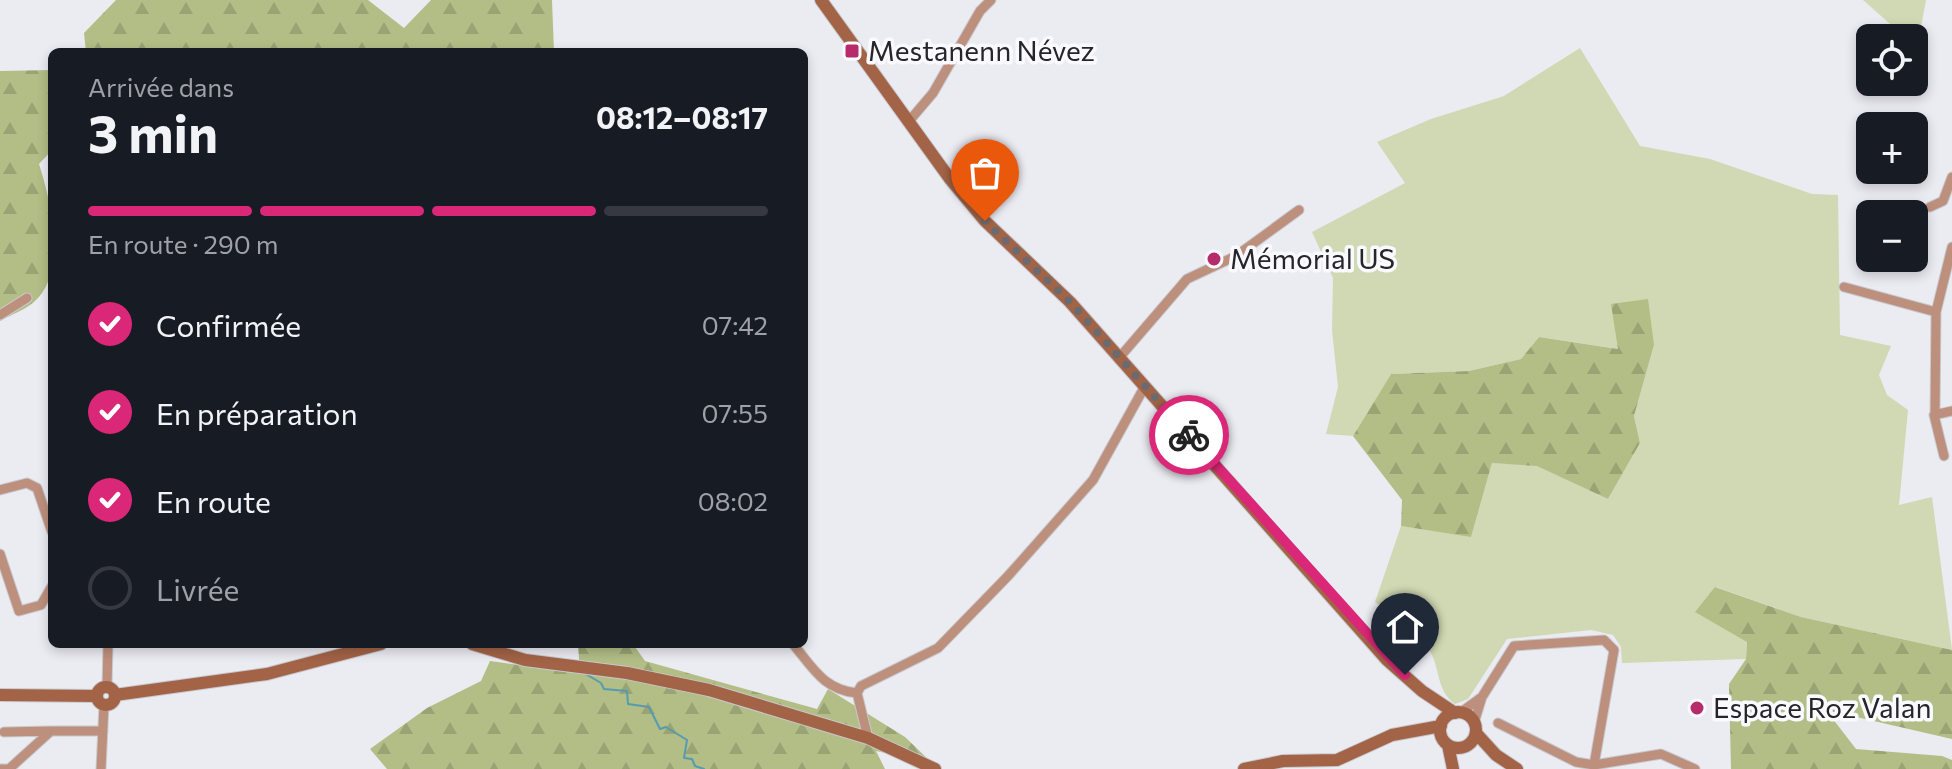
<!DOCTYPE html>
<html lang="fr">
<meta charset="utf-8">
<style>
:root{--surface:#171b24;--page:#242831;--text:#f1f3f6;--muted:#9ea1a6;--line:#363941;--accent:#db2777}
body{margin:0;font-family:Commissioner,sans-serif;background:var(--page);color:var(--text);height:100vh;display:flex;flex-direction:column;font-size:30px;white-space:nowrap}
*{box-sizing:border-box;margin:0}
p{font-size:26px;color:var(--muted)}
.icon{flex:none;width:44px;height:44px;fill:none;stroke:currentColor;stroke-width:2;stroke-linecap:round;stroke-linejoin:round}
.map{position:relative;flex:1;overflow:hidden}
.details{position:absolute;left:48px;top:48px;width:760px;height:600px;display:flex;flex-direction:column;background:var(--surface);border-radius:12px;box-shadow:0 4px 12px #0003}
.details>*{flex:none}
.controls{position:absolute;left:1856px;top:24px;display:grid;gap:16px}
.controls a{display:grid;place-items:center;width:72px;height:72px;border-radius:12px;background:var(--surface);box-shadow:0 4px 12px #0003;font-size:40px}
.pin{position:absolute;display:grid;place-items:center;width:68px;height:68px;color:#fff;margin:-82px -34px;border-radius:50% 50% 50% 0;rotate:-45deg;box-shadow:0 0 8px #0007}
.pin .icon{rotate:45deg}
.courier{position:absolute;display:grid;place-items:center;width:80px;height:80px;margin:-40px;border:6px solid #db2777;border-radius:50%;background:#fff;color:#222;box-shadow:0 2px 10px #0007}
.overview em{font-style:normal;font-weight:700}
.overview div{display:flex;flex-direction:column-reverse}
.overview{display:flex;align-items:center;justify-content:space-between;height:136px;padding:0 40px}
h1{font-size:52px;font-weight:700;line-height:60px}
.bar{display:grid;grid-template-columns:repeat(4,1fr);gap:12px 8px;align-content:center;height:96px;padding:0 40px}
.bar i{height:10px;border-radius:6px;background:var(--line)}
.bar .current{background:var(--accent)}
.bar p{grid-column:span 4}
ol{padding:0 40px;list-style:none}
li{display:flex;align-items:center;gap:24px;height:88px}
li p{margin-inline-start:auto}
li .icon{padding:8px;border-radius:50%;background:var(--accent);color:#fff;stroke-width:4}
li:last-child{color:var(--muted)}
li i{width:44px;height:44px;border:4px solid var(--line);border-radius:50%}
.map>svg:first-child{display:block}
.green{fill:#d0d9b3}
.forest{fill:url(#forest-firs)}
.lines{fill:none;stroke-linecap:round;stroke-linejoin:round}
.stream{stroke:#569bb0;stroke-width:2}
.street-casing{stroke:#c8c8ce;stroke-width:11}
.secondary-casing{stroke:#c8c8ce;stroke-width:14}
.street{stroke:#bd907d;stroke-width:9}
.secondary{stroke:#a26346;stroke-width:12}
.done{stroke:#6b6b6f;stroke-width:8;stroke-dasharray:0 14.4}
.route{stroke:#db2777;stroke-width:10}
.poi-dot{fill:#b62c6a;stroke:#f9f9ff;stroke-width:3}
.labels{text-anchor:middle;stroke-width:7;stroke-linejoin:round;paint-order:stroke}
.poi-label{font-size:28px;fill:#262628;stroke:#f9f9ff;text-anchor:start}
</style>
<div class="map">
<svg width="1952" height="769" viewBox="0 0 1952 769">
<defs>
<pattern id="forest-firs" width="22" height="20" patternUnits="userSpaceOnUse" patternTransform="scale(2)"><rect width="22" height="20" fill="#b2be86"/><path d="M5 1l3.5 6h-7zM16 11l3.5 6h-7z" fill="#99a374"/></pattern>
</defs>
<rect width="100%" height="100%" fill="#ebebf2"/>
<path class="green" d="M1863,0H1926L1917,48L1914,38H1906Z
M1580,48L1640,146L1710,159L1812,194L1838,195L1840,335L1891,346L1879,375L1887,395L1908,410L1899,505L1932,497L1952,650L1801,617L1716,587L1747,641L1746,659L1622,663L1621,647L1613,635L1591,630L1507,639L1468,699L1455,704C1435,690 1441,666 1428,648C1415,629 1394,616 1375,602L1401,526L1471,536L1492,463L1537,465L1608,499L1640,443L1634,416L1654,345L1619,349L1539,337L1521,359L1469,371L1391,374L1353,436L1326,434L1338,387L1332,330L1333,278L1312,232L1405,183L1377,142L1431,119L1504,96Z"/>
<path class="forest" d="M116,0H368L404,28L431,0H552L554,52H86L84,33Z
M52,70V150L39,164C51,201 68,273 34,302C25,310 10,315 0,321V71Z
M1648,299L1654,345L1634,416L1640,443L1608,499L1537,466L1492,463L1471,537L1401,526L1402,500L1353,436L1391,374L1469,371L1521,359L1539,337L1618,349L1611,304Z
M1715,587L1801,617L1952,650V739L1826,710L1856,749L1942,756L1952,760V769H1731L1729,684L1746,659L1747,642L1695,612Z
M578,644H633L645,661L817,709L828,689L905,737L931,762L876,751L885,769H387L370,749L427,708L481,681L490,661L580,673Z"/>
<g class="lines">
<path class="stream" d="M584,673L601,683L604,689L627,691L628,704L649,707L660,729L666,727L687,740L684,758L692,759L695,766L704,769"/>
<defs>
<path id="street" d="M910,120L933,93L980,11L991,0
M1930,207L1943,201L1952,177
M1844,287L1936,312L1935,415
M1936,312L1952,247
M0,315L27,298
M1119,358L1187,279L1236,256L1299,210
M1944,456L1934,415L1952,411
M0,490L27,483L37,488L52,532
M0,554L19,611L41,605L52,586
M793,644C813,668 824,690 857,693
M107,687L108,644
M857,693L861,686L938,648L1008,576L1093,480L1145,386
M857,693L868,738
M1460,713L1482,697
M1474,723L1482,697L1514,646L1604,640L1614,650L1594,765L1661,754L1695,769
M1498,723L1576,762L1594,765
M4,732L51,731
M0,769H9L51,731H103
M101,769L104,705"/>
<path id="secondary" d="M821,0L950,179L985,221L1070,302L1387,660L1422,691L1455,713
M472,644L525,660L627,673L709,690L868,738L935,769
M97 696a9 9 0 1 1 18 0a9 9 0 1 1-18 0Z
M0,695L97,696
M115,695L267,674L381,644
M1440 730a18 18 0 1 1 36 0a18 18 0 1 1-36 0Z
M1476,733L1496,755L1517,769
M1448,745L1453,769
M1244,769L1283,761L1337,760L1392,735L1441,726"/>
</defs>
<use href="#street" class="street-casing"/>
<use href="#secondary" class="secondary-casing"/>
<use href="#street" class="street"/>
<use href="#secondary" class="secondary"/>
</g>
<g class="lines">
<path class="done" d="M985,221L1070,302L1189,435"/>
<path class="route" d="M1189,435L1405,675"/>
</g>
<g class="poi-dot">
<rect x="844" y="43" width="16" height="16" rx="4"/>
<circle cx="1214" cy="259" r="8"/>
<circle cx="1697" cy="708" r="8"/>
</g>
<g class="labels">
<g class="poi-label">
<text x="868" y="61">Mestanenn Névez</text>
<text x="1230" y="269">Mémorial US</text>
<text x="1713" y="718">Espace Roz Valan</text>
</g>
</g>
</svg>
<div class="controls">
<a><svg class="icon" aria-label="locate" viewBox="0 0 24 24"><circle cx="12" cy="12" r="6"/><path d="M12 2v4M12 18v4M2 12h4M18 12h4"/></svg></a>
<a>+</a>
<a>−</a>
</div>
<div class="pin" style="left:985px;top:221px;background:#ea580c"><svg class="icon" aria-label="bag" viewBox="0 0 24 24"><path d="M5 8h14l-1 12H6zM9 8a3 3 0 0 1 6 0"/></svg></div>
<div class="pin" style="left:1405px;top:675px;background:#1f2937"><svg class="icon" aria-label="home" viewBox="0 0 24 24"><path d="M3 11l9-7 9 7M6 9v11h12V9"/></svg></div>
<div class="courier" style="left:1189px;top:435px"><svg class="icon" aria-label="bike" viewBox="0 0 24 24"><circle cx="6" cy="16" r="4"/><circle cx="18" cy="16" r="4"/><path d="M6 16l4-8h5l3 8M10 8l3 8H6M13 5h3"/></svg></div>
<section class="details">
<div class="overview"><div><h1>3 min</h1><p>Arrivée dans</p></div><em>08:12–08:17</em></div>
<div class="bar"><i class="current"></i><i class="current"></i><i class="current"></i><i></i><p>En route · 290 m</p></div>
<ol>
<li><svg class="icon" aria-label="check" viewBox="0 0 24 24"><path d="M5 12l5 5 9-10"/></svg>Confirmée<p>07:42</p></li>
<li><svg class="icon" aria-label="check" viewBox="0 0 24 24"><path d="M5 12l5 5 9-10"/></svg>En préparation<p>07:55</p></li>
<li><svg class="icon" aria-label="check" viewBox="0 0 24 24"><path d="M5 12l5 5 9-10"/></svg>En route<p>08:02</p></li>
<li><i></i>Livrée</li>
</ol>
</section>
</div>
